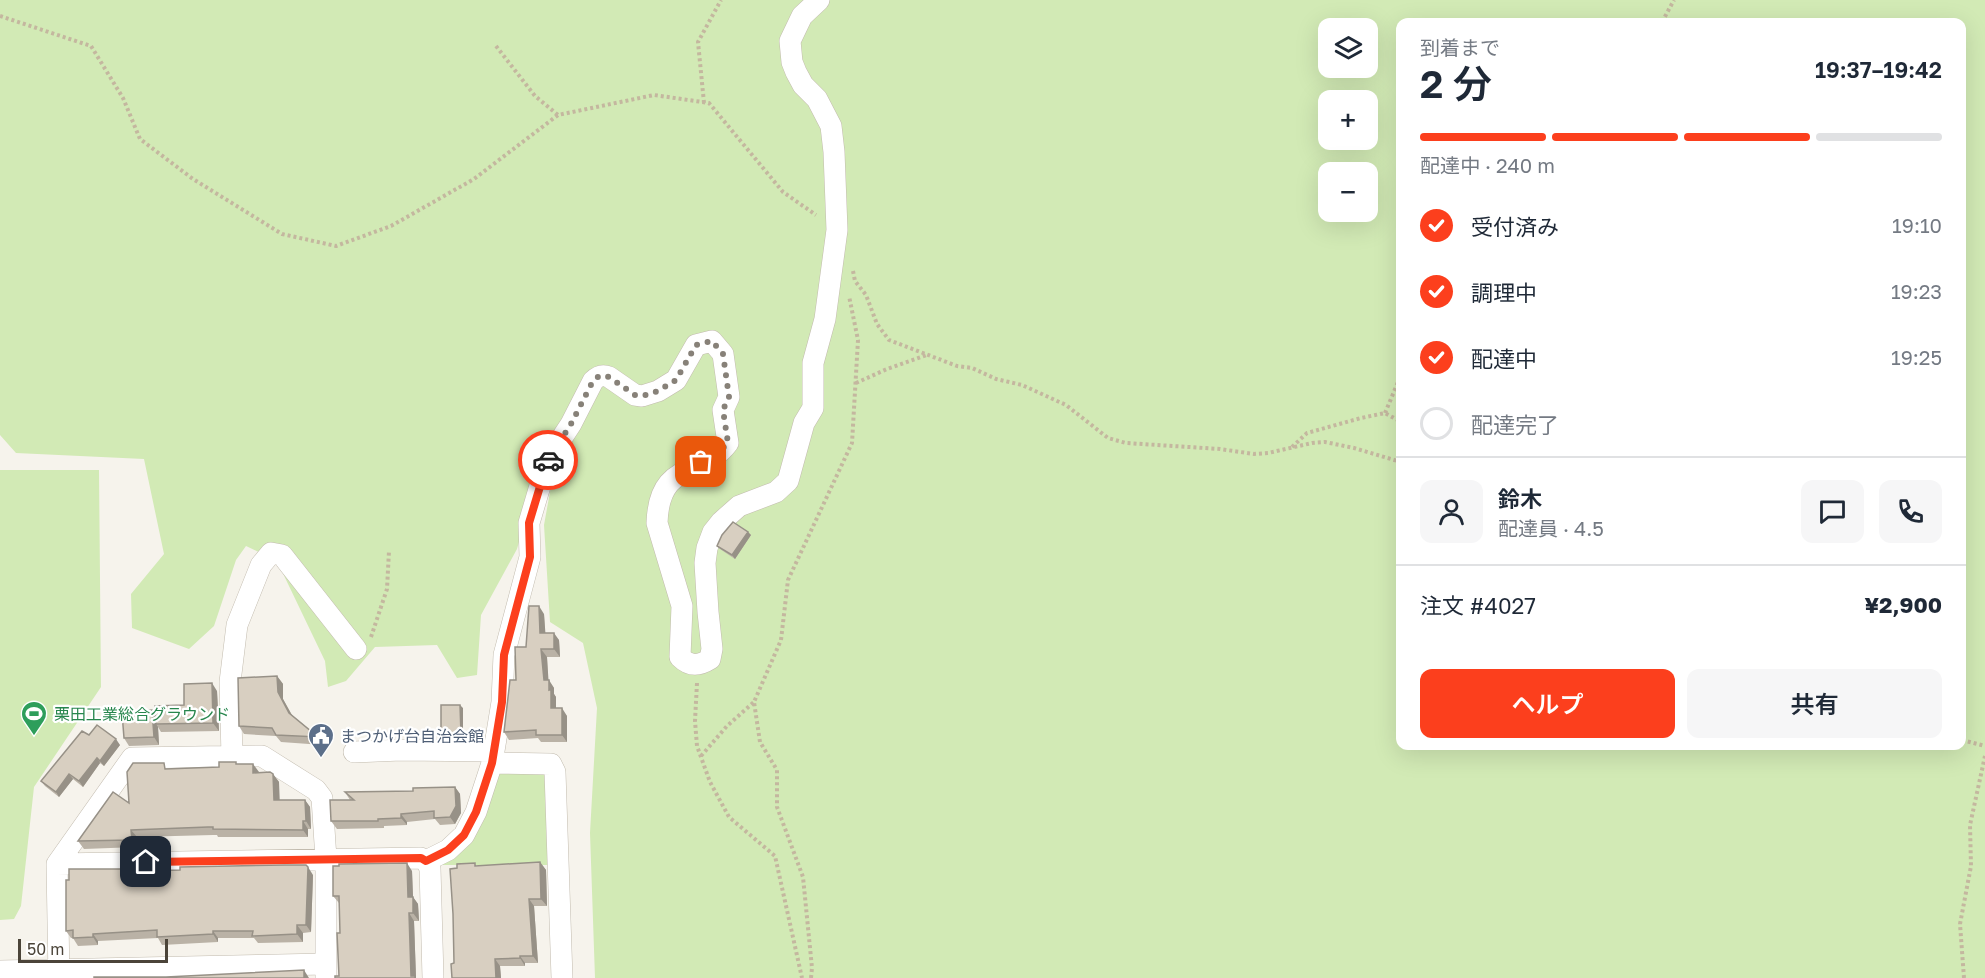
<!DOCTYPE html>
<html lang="ja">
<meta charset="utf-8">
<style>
:root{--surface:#fff;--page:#f6f6f7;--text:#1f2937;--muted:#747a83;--line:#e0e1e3;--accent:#fc3f1d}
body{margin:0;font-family:"Golos Text","Noto Sans JP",sans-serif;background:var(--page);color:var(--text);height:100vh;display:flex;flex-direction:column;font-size:22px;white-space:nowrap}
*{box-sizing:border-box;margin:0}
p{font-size:20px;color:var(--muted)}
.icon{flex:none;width:33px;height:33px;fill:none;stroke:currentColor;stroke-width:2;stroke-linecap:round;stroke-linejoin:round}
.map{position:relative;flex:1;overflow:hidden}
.side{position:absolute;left:1396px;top:18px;width:570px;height:732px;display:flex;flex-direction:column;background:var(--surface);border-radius:12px;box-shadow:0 6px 24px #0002}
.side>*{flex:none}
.buttons{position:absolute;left:1318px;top:18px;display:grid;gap:12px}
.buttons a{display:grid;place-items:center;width:60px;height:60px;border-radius:12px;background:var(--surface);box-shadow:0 6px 24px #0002;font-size:30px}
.scale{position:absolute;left:18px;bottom:15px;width:150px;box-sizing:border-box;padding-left:6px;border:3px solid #4b4439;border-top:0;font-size:16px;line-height:21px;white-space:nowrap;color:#4b4439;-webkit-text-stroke:4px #fff;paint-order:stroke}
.pin{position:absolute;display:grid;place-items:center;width:51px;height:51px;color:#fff;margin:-26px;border-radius:12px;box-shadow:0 3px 9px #0006}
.courier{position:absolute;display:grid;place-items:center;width:60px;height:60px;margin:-30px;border:4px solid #fc3f1d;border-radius:50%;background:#fff;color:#222;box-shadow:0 2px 8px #0007}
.headline em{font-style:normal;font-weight:600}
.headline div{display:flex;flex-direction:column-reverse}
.headline{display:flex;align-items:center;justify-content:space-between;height:102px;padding:0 24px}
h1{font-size:39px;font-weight:600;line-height:45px}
.bar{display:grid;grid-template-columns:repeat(4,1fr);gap:9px 6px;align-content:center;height:72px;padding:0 24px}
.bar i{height:8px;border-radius:4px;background:var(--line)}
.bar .selected{background:var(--accent)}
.bar p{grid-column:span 4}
.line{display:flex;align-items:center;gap:15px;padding:0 24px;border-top:2px solid var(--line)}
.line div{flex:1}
.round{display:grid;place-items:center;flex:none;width:63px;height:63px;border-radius:12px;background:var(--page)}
ol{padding:0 24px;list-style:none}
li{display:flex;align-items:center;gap:18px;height:66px}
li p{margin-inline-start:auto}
li .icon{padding:6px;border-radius:50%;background:var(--accent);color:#fff;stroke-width:4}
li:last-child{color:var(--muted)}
li i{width:33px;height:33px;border:3px solid var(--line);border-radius:50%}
.action{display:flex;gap:12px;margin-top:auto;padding:12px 24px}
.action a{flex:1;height:69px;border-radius:12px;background:var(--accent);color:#fff;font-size:24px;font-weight:600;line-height:69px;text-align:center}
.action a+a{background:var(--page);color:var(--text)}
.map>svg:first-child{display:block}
.green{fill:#d2eab5;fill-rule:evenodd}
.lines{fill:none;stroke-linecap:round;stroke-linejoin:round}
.minor-casing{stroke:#c2bbae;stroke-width:22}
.path{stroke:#c4b79f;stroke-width:4;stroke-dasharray:3 3;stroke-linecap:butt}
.minor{stroke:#fff;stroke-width:21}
.wall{fill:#bab2a6}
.shaded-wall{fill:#979187}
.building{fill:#d8cfc1;stroke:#979187;stroke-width:1.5}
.done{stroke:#878178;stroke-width:6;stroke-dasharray:0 10.8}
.route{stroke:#fc3f1d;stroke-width:8}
.labels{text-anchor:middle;stroke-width:4.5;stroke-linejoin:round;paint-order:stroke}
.leisure-label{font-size:16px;fill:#27864d;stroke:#fff;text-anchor:start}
.service-label{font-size:16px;fill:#4e5e75;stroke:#fff;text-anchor:start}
</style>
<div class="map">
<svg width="1985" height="978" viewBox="0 0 1985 978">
<rect width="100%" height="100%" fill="#f6f3ec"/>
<path class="green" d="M0,0H1985V978H595L590,833L597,708L583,643L550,622L544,525L556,459L544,451L517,549L481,615L477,675L457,678L437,645L375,647L346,681L328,687L325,661L277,561L246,546L236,560L214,626L189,649L132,628L131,594L164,554L144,459L16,453L0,435ZM1401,22H1962V746H1401ZM1329,28H1368V68H1329ZM1329,100H1368V140H1329ZM1329,172H1368V212H1329Z
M0,470H99L101,687L34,787L21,906L14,919L0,920Z
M501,773H541L547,777L551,865H439L493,777Z"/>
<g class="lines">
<defs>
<path id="minor" d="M354,752L401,750L494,751
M232,756L230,682L237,625L261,565L271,553L282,555L356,649
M492,763L551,764L555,772L562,978
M426,861L448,850L464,835L476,812L492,763L502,702L504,655L530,557L529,523L548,459L571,424L593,381C598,376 602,374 609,377L635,395L642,396L658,391L676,380L696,345L712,341L723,354L729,397L723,410L728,443C702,478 659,459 657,523L682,606L680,657C690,667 699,666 710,659L712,649L708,612L705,563L707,548L713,532L721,522L739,506L776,492L788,481L804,423L813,408V363L825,319L837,230L834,152L831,126L817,99L803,85L796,72L792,62L790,41L802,16L819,0
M57,864L421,858L426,861L430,868L433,978
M0,971L325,964
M59,978L57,864L132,758L262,756L316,790L322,798L326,859V978"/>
</defs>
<use href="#minor" class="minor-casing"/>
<path class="path" d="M0,16L91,46L123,98L140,139L193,179L282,234L336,246L391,226L474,179L558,115L654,95L709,103L783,192L816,215
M1662,22L1674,0
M496,46L535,96L558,115
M704,103L698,42L721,0
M853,271L855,281L866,295L877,324L889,340L957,366L972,368L996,379L1022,385L1066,405L1108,438L1126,443L1220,449L1254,454L1268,453L1312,443L1325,442L1354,448L1401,462
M856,383L887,369L927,355
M1385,413L1401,375
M1292,447L1307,433L1361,418L1385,413L1401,422
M371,637L387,589L389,551
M697,683L695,721L697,746L710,782L729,817L775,856L802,978
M1962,740L1985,746
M701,756L727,726L754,702
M811,978L812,968L803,877L777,807V770L760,742L754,702L781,640L788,580L852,443L858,340L849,296
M1964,978L1960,924L1971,866L1970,825L1985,756"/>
<use href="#minor" class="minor"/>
</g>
<path class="wall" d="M748,532L751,535L735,559L720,549L717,546Z
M544,614L545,633L559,640L560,657H547L548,680L554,688V694L556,697V708L567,716V742H541L538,738L509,740L504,732L516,680Z
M277,676L283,684V699L292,715L318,737L323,745L281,742L276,736L244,734L239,726Z
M217,691L219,731L161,732L158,727L159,745L129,746L124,738L156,716L184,705Z
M463,708V737H444L441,733Z
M89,735L120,745L104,766L100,763L83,787L73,779L59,797L45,786L41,781Z
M238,764L259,772L273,774L279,782V800H305L310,807L311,829H308V837H218L217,835H213L137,837V847L84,849L78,841L129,803L169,769L219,767Z
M455,787L460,794L461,813L455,824L440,825L435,819L407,822V825L384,826V828L337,829L331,821L350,800L345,792L413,791Z
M540,862L546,870L547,906H534L538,963H525V966H500L501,978H452L454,963L457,868L477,866Z
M136,869L137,871L313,875L311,932L303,933V942L258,943L254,938H218V942L162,945L158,938L98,941V945L78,946L73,938H71L66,931L69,880Z
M412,871L413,897L418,904L419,921H414L416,977L339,976L340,933L339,903L333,896Z"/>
<path class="shaded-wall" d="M748,532L751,535L735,559L732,555Z
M539,606L544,614L546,641L540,633Z
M554,633L559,640L560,657L554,649Z
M541,649L547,657L549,688L544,680Z
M277,676L283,684V699L295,721L289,713L278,692Z
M549,680L554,688V694L556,697V716L551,708Z
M212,683L217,691L219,731L213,723Z
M460,705L463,708V737L461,734Z
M562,708L567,716V742L562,735Z
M152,710L157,718L156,724L158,727L159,745L154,737Z
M116,739L120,745L104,766L100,761Z
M97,758L100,763L83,787L79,781Z
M253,764L259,772V780L253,773Z
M69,774L73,779L59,797L56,792Z
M273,774L279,782L280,807L274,800Z
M455,787L460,794L461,813L455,824L450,817Z
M305,800L310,807L311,829L306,821Z
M401,814L407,822V825L401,818Z
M303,821L308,829V837L303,830Z
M131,830L137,837V847L132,840Z
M540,862L546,870L547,906L541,899Z
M407,863L412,871L413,897L418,904L419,921L413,913L408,897Z
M308,867L313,875L311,932L306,925Z
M529,899L534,906L538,963L533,956Z
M409,913L414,921L416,978H412L411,976Z
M297,925L303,933V942L297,934Z
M213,931L218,938V942L213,934Z
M93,934L98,941V945L93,937Z
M520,956L525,963V966L520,958Z
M495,959L500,966L501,978H496Z
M304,970L309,978H304Z"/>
<path class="building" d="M733,522L748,532L732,555L717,546L722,535Z
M529,606H539L540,633H554V649H541L544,680H549V690L551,689V708H562V735H536V730L504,732L510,680H516L515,647H526Z
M277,676L278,692L289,713L318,737L276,735L272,728L239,726L238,678Z
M212,683L213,723L156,724L155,706L184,705V684Z
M441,705H460L461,734L441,733Z
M152,710L154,737L124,738L122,713Z
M97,725L116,739L100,761L97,758L79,781L69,774L56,792L41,781L82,731L89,735Z
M219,762H236V764H253V773L270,772L273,774L274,800H305L306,821H303V830L213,829V827H208L131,830L132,840L78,841L113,792L129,803L127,772L133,763H164L165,769L219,767Z
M455,787L456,806L450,817L434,818V811L401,814V818L378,819V821H331L330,800H354L345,792L413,791V788Z
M540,862L541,899H529L533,956H520V958L495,959L496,978H452L451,964L454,963L453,914L450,869L457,868V864L475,863V866Z
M407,863L408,897H413V913H409L411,976H415V978H335V976H339L337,933H340L339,896H333V866H339V864Z
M285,865H306L308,867L306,925H297V934L252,936L253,931H213V934L157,937V930L93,934V937L73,938V930L66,931V880H69V869H136V871L180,870V867Z
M304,970V978H94V977H166Z"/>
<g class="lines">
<path class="done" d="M548,460L571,424L593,381C598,376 602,374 609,377L635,395L642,396L658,391L676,380L696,345L712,341L723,354L729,397L723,410L728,443L715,456L701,462"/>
<path class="route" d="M146,862L421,858L426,861L448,850L464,835L476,812L492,763L502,702L504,655L530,557L529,523L548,460"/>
</g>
<defs>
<symbol id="stadium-pin" viewBox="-11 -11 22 30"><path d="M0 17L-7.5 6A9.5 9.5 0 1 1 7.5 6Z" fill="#2e9e5b" stroke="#fff"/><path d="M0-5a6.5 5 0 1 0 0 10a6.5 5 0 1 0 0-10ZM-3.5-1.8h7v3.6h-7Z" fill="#fff"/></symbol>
<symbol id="civic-pin" viewBox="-11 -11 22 30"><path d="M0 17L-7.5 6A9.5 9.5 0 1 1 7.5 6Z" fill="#5c6f8a" stroke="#fff"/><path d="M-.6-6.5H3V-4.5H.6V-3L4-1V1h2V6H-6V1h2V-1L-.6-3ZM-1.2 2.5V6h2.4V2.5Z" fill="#fff"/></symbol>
</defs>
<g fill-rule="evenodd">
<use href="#stadium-pin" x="19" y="699" width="30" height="40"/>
<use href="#civic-pin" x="306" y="721" width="30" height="40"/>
</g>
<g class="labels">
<g class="leisure-label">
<text x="54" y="720">栗田工業総合グラウンド</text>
</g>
<g class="service-label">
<text x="340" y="742">まつかげ台自治会館</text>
</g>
</g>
</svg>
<div class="buttons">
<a><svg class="icon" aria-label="layers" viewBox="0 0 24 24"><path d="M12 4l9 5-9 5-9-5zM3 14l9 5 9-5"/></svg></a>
<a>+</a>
<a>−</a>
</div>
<div class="scale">50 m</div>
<div class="pin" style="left:701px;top:462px;background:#ea580c"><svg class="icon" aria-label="bag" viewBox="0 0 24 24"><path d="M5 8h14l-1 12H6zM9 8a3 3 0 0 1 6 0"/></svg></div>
<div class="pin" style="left:146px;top:862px;background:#1f2937"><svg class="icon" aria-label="home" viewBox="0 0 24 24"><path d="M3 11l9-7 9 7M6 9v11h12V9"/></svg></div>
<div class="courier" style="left:548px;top:460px"><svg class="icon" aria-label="car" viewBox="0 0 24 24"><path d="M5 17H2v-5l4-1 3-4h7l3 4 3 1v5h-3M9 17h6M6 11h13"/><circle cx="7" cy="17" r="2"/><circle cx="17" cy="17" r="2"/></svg></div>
<section class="side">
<div class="headline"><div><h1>2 分</h1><p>到着まで</p></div><em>19:37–19:42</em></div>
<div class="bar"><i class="selected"></i><i class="selected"></i><i class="selected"></i><i></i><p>配達中 · 240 m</p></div>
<ol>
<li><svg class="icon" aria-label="check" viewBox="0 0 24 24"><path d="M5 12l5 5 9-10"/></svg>受付済み<p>19:10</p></li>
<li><svg class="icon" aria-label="check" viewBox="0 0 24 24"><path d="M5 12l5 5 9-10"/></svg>調理中<p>19:23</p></li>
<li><svg class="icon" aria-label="check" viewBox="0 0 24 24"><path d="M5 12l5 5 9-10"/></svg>配達中<p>19:25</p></li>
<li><i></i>配達完了</li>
</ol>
<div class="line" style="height:108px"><a class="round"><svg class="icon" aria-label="person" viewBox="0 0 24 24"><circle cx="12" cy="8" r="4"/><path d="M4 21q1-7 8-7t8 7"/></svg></a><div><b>鈴木</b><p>配達員 · 4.5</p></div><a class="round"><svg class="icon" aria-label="chat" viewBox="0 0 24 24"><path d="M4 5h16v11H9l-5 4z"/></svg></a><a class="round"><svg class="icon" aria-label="phone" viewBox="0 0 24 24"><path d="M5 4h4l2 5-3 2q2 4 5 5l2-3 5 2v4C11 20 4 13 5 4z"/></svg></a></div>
<div class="line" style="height:78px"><div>注文 #4027</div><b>¥2,900</b></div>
<div class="action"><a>ヘルプ</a><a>共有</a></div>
</section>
</div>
